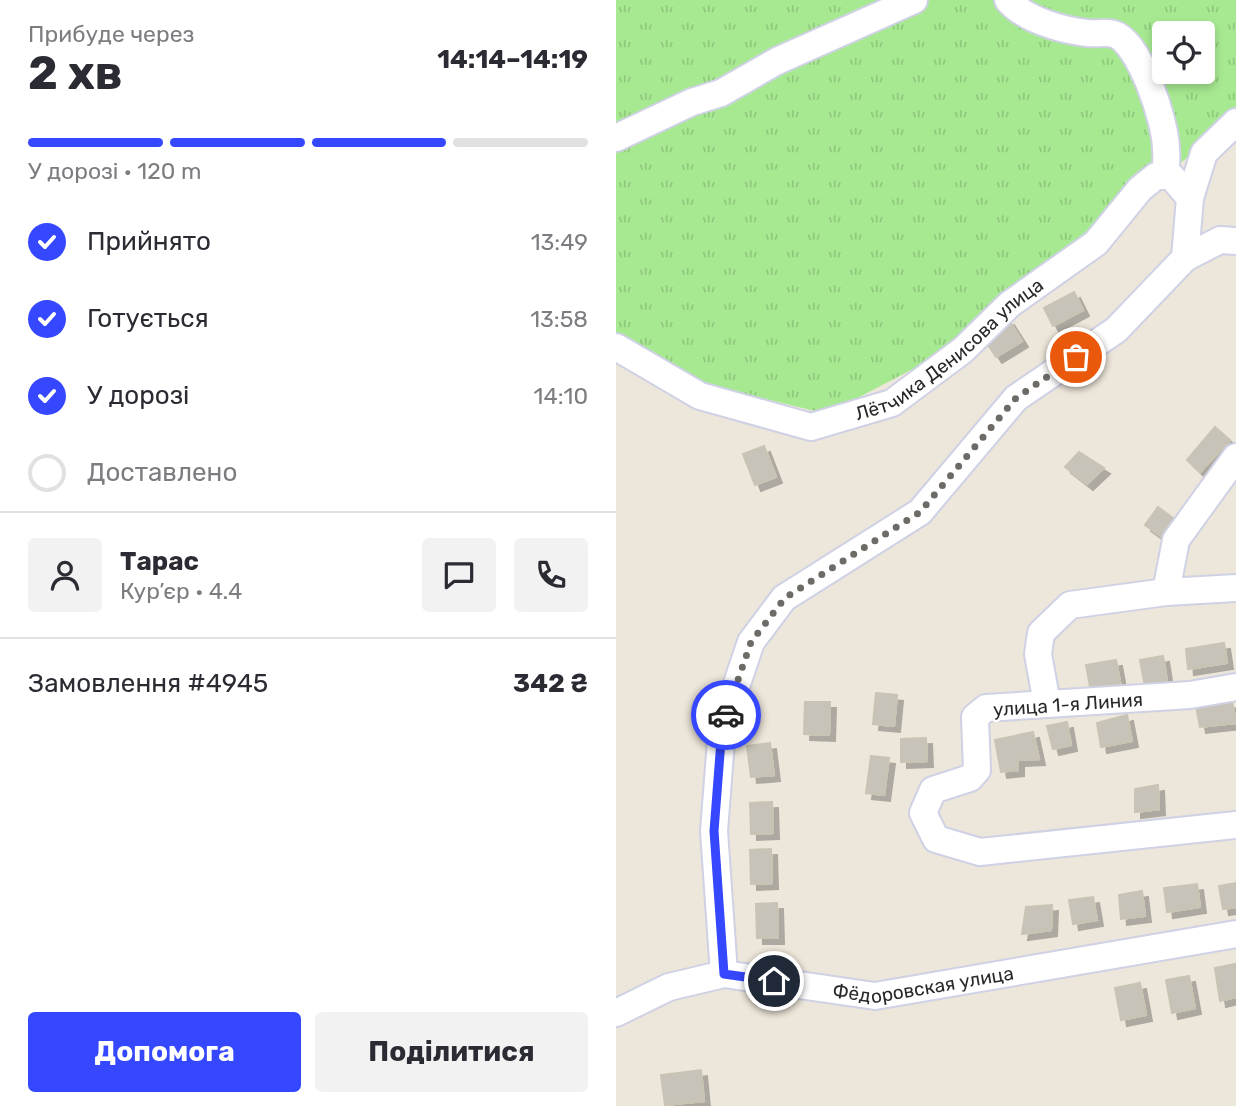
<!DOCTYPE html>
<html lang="uk">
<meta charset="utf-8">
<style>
:root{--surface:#fff;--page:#f2f2f3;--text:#2b2b33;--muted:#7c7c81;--line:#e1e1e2;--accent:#3547ff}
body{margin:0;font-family:Rubik,sans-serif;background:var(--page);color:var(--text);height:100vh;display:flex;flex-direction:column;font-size:26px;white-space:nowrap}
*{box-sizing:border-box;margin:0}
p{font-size:23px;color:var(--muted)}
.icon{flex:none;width:38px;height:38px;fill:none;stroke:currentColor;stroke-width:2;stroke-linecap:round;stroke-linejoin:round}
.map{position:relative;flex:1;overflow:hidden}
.side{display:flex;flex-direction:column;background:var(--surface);width:616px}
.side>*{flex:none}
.tools{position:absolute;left:536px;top:21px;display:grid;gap:14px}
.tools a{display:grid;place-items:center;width:63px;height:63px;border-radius:7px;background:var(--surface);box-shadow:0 4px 10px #0003;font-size:35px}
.pin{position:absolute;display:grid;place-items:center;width:60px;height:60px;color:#fff;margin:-30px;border:4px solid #fff;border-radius:50%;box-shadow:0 2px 7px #0007}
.courier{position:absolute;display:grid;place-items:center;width:70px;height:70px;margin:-35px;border:5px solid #3547ff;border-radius:50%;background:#fff;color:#222;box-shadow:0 2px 9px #0007}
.head em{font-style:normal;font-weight:700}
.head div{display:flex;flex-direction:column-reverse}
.head{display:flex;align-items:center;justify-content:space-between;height:119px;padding:0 28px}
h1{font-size:46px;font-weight:700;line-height:52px}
.bar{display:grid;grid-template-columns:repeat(4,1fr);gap:10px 7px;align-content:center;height:84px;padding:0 28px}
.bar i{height:9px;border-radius:5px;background:var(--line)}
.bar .selected{background:var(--accent)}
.bar p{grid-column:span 4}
.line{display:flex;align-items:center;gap:18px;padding:0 28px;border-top:2px solid var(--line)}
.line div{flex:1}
.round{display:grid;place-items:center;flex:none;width:74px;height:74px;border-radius:7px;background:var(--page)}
ol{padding:0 28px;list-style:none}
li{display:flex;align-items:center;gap:21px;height:77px}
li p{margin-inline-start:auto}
li .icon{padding:7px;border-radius:50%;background:var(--accent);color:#fff;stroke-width:4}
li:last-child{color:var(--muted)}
li i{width:38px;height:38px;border:4px solid var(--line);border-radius:50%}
.action{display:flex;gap:14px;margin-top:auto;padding:14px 28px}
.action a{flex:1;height:80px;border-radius:7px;background:var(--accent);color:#fff;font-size:28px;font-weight:700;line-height:80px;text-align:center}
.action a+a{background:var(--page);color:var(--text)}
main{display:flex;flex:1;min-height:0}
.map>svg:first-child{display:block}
.grass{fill:url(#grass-tufts);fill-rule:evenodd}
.building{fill:#c8c3b9;stroke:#c8c3b3;stroke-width:2;filter:url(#shadow)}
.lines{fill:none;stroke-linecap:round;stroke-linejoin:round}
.minor-casing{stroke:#cfd1e4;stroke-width:30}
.minor{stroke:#fff;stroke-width:26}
.done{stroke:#6e6b67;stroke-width:7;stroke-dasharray:0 12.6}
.route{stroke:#3547ff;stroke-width:9}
.labels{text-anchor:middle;stroke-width:5;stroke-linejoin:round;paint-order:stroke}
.street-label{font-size:19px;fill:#292929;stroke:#fff}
</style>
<main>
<section class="side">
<div class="head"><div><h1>2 хв</h1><p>Прибуде через</p></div><em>14:14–14:19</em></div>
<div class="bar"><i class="selected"></i><i class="selected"></i><i class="selected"></i><i></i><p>У дорозі · 120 m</p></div>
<ol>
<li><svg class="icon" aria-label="check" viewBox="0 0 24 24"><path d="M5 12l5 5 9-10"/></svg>Прийнято<p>13:49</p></li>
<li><svg class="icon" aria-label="check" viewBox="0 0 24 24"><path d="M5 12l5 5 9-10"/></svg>Готується<p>13:58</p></li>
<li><svg class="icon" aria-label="check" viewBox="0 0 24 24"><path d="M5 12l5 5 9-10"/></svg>У дорозі<p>14:10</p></li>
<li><i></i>Доставлено</li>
</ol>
<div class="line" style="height:126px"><a class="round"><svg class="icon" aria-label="person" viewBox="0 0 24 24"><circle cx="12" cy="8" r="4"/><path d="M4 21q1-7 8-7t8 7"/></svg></a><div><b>Тарас</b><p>Кур’єр · 4.4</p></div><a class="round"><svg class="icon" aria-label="chat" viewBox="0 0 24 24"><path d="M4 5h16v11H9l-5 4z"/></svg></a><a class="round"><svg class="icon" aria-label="phone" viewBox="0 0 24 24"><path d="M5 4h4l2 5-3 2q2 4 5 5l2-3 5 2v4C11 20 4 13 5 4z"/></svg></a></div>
<div class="line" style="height:91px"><div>Замовлення #4945</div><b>342 ₴</b></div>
<div class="action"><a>Допомога</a><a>Поділитися</a></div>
</section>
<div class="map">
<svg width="620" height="1106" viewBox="0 0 620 1106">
<defs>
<pattern id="grass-tufts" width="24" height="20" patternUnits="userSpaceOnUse" patternTransform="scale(1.75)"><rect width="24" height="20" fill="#a7e991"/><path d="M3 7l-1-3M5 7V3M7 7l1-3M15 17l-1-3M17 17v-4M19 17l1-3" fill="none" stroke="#90c87d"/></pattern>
<filter id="shadow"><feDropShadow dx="6" dy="6" stdDeviation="0" flood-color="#0004"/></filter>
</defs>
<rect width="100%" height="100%" fill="#ede6da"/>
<path class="grass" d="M0,0H620V122L470,232L314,360L211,414L93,385L0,339ZM548,33H586V72H548Z"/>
<path class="building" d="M458,292L467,310L437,326L428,308Z
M392,319L406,341L380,357L366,335Z
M599,427L614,440L584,472L571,460Z
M148,446L160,477L139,485L127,454Z
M463,452L488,468L471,484L449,467Z
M542,507L557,518L546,537L529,525Z
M608,643L611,663L572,669L570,649Z
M547,656L551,681L529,687L524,660Z
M500,660L505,687L475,692L470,665Z
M260,693L281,695L278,726L257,724Z
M189,702H214L213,735L188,734Z
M616,702L620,723L584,727L580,706Z
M511,715L516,741L485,747L481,723Z
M451,722L455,745L437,749L431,726Z
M417,732L423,759L402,760V770L385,772L379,740Z
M310,738L311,761L285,762V739Z
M154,743L158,775L135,777L131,746Z
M255,756L273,758L268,795L250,793Z
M542,785L543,809L519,812V789Z
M156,802L157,833L135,834L134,803Z
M155,849L156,883L135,884L134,850Z
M620,883V907L607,909L603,886Z
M581,884L584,907L551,912L548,888Z
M526,891L529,916L505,919L503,895Z
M477,897L481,920L457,924L453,900Z
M161,903L162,938H141L140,904Z
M436,905L435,930L406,934L410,907Z
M619,964L620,997L604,1001L599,968Z
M573,976L579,1008L556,1013L550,980Z
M524,983L530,1015L505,1020L499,988Z
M85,1070L88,1101L49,1105L45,1075Z"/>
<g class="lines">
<defs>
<g id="minor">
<path d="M392,0C409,20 446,30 471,33C480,34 490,32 498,34C524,42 550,123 550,149C551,158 550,167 549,176"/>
<path d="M0,138L76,102L105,93L161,61L298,0"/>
<path d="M574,198L588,153L620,122"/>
<path id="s1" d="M0,347L84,396L195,427L276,403L347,350L394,304L480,243L524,189L540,176H555L574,198L569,258"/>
<path d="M550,592L560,540L620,457"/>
<path d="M620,687L574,695L370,708L359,717L361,770L354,778L317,790L307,813L320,839L364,852L620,825"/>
<path d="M431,704L422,654L425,633L454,605L550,592L620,588"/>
<path d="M108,974L98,831L106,728L135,642L168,598L304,512L400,398L500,330L569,258L604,240L620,241"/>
<path id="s2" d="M0,1013L53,987L108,974L259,996L620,934"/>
</g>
</defs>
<use href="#minor" class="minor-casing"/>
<use href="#minor" class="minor"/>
</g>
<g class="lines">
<path class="done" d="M110,715L135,642L169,598L304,512L400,398L460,357"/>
<path class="route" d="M110,715L106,728L98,831L108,974L158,981"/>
</g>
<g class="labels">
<g class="street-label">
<text dy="7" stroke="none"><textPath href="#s1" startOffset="374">Лётчика Денисова улица</textPath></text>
<text transform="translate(452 704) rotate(-4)" y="7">улица 1-я Линия</text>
<text dy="7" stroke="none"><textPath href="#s2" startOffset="317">Фёдоровская улица</textPath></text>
</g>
</g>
</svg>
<div class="tools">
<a><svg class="icon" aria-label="locate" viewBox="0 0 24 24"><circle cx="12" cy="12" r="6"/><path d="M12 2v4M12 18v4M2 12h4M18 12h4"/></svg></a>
</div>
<div class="pin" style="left:460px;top:357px;background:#ea580c"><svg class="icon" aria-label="bag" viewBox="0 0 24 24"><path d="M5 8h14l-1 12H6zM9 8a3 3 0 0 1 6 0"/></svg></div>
<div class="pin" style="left:158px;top:981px;background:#1f2937"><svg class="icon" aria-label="home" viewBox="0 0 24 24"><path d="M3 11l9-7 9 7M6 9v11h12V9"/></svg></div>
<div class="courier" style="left:110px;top:715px"><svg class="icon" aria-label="car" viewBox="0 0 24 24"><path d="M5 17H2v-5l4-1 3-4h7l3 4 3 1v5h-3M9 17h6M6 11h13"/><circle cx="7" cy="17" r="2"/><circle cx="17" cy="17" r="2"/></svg></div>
</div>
</main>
